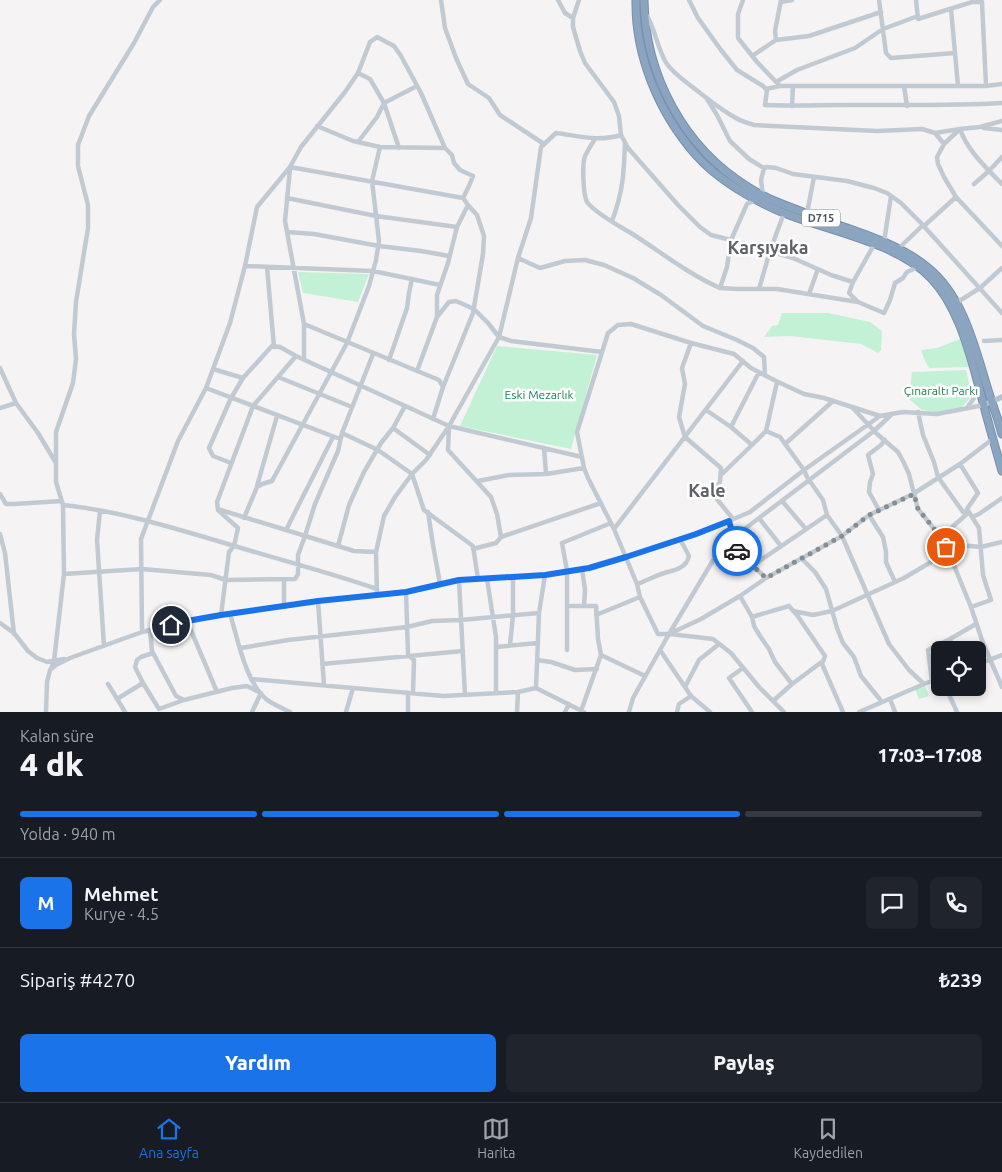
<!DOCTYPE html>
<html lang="tr">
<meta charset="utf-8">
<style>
:root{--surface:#171b24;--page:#20242c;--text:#f1f3f6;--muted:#9ea1a6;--line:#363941;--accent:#1a73e8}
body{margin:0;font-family:Ubuntu,sans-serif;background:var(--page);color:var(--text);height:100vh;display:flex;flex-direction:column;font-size:19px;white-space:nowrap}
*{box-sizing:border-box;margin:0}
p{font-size:16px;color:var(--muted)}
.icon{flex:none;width:28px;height:28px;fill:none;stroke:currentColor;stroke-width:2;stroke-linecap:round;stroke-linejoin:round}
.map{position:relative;height:712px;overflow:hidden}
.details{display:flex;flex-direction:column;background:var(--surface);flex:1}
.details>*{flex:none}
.fabs{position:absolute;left:931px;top:641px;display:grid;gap:10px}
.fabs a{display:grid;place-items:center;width:55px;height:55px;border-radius:8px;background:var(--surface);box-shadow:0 2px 8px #0003;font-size:25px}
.pin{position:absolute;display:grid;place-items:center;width:42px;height:42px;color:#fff;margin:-21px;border:2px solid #fff;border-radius:50%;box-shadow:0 1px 5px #0007}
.courier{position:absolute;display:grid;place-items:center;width:50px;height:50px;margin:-25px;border:4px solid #1a73e8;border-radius:50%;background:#fff;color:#222;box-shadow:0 1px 6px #0007}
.overview em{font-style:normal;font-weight:800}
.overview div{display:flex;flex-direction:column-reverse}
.overview{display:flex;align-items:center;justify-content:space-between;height:85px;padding:0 20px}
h1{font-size:32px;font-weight:800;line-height:38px}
.bar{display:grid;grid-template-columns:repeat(4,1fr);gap:8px 5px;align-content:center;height:60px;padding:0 20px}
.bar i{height:6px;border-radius:4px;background:var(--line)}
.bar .selected{background:var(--accent)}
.bar p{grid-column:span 4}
.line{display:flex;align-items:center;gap:12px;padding:0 20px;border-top:1px solid var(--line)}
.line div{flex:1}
.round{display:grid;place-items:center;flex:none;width:52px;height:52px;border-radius:8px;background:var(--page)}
.cta{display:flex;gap:10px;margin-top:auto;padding:10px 20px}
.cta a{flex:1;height:58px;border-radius:8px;background:var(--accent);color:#fff;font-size:20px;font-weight:800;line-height:58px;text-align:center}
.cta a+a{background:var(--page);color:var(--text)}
.tabs{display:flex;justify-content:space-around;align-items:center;height:70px;border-top:1px solid var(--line);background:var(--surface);font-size:14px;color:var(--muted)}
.tabs a{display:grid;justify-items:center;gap:2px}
.tabs .selected{color:var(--accent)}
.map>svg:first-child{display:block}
.green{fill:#c3f1d5}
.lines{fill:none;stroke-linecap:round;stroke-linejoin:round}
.highway-casing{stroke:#7690ad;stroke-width:9}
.minor{stroke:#c1cad2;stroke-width:4.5}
.major{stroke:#b3c2d1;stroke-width:5.5}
.highway{stroke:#8ba5c1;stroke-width:7}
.done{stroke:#868d94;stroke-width:5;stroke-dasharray:0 9}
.route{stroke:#1a73e8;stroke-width:6}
.labels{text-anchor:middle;stroke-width:5;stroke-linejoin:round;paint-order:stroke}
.shield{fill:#fff;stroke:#808990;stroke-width:1}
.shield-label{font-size:11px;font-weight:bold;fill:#4a5661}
.park-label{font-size:12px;fill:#17864f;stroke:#fff}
.district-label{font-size:18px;font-weight:bold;fill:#5f6368;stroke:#fff}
</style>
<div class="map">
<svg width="1002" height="712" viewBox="0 0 1002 712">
<rect width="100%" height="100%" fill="#f5f3f3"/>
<path class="green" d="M298,272L369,274L358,302L303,293Z
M782,313H828L870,322L882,331L881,350L878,353L861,344L790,336L764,337L772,326L778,325Z
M960,339L969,367L929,368L925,361L921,350L937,348Z
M497,346L597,355L571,449L460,426Z
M966,370L972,396L961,408L937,412L922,410L909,399L912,372Z
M924,684L929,696L919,699L915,689Z"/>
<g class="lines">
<defs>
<path id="highway" d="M636,0C635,56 659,113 696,155C717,179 754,201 784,213C829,231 896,242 931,278C958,306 969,351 979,387C986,415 994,443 1002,471
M644,0C645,75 684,148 748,187C771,202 799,210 824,220C859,233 898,243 927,267C961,294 973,340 985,380C990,398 997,415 1002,434"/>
</defs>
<use href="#highway" class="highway-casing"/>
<path class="minor" d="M441,0L445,28L456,58L468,84L489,98L500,115L544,144
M558,0L565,13L573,18
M579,0L573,18V27L580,51L585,63L614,102L619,116L621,135
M689,0L698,18L721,50L737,70L763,86L767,90L765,105C793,106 821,105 849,105C900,105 951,106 1002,103
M743,0L738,14V38L757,62L780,86H986L1002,84
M879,0L886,53L891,58L955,53
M916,0L918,19L972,2H982L986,86
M781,2L792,0
M951,9L958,86
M646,15C653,21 658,52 667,64C674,74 685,81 695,89C708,99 721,110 736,118C741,121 748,123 754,125L877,131L922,129L935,133L960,129C967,150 987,169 1002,184
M776,40L809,36L881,12
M752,56L776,40L775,31L781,0
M776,82L797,70L855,48L883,29L918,16
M904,86L907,106
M766,89L780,86
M707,99L717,115L730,141L749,159L764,168
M792,106L793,86
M1002,121L980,127L960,129L944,144L937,157L938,164L944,177L956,197L1002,246
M317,126L353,141L380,147L445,148
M984,128L1002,130
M935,133L944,144
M595,139C591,145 588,150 585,156C582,164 583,194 587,202C595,213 619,226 631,233C661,252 688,274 720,288
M358,142L377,117L384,103L370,79L358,73
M399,148L384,103L417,86
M290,167L463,198L468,205L477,215L484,236L483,254L473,313L443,387
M290,169L285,221L304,324V359
M974,184L989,171L1002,157
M763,195L761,180L764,168L767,167L776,168L793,174L847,181L874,188L887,193L901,203L921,223L1002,313
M287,198L376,216L457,227
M755,200L747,204L731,240L727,267L720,288L738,289H777L858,302
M807,213L814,177
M612,221C623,192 624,173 625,143
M924,226L956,197
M287,232L314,234L379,246L421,251L449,256
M884,242L891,196
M899,248L923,225
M518,258L540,268L565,261L585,260L604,265L633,278L661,295L703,326L737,340L753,348L764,357L765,375
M245,266L373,271L440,285
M267,267L274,347
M853,282L849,293L858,302L884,313L890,300L895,283L903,278L907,272L918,267
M759,289L770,251L784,213
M809,294L818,269
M956,303L980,288L1002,268
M437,317L449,302L456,301L474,309L488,323L499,337L511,341L602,352
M304,324L439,380L443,387L433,419
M984,341L1002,340
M691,343L682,368L685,384L679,417L685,437L721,468L720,482L712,493L733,519
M389,360L407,308L409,293L412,279
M0,368L16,403L38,433L56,463
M213,369L243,378
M417,371L437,317V295L448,263L457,227L468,205
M278,377L352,407
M206,388L340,439
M852,407L877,434L898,452L904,463L909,474L918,509L944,541L971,607L983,643L1002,687
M0,408L16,403
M967,408L974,398L978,389
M706,410L731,427L759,372
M918,412L923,435L934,462L938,477L963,512H969
M731,427L752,445L766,431L780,437L804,470L807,477L823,500L827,515L842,536L889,644L909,670L924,684
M393,428L430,455
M766,431L777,382
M342,433L378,450L412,474L424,510L473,546L478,579
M785,444L833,401
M544,448L546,474
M231,463L213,456L209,448L231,398L243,378L272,346L280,347L296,356
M960,464L978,493L967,509L979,528L983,575L991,600L971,607
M721,475L752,445
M478,481L509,475L546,474L584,468
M257,486L277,416
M0,494L6,504H14L62,501
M782,501L806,529
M601,503L501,537L497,514L491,497L448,450L449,426L499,337L518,258L531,218L541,147L556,133C579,136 598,142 621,135L628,148L678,205L700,227L711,235L731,240L793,258L831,275L853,282L875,243
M63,505C122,511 180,530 238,547C284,561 331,573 377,589
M221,510L354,551L376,552
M879,510L869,492L870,482L873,474L868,455L881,445L885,440
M100,511L97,540L104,646
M428,512L433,545L440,584
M869,515L883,537L886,552V562L895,582
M972,517L979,514L1002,498
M244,518L257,487L262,484L272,481L347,343L369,286L376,260L379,241L372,181L380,147
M759,518L781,546
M729,521L734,537L733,547L766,578L842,536L869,515L913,494L960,464L994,438
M614,529L743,361
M286,530L333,437
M0,534L5,553L14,634
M734,537L874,431L892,414
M941,537L968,513
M338,546L349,505L364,472L381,443L393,428L405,406
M946,547L960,545L981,547L1002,542
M473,549L496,543L501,537
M801,558L815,572L826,589L837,628L843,643L854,657L861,676L882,702
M752,566L827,515
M582,569L585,590L584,606H596L598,639L601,655L645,676
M64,574L142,569L211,575L226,580L295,579L298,574V555L305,536L315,504L338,451L342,433L373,354
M766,578L740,596L701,619L669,634H658L640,597L637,584L614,529L588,478L584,468L577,432L608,333L618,325L631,324L691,343L734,354L751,368L774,380L804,394L824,398L880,416L903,412L937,414L984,405
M487,579L496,637V693
M459,580L465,695
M637,584C646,581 655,576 664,573C674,570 686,569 689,556L680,539
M406,592L408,655L414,660L413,693
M377,595L376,552L384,516L395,497L412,474L426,460L449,426L582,457
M740,596L752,617L789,606L797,615L825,656L822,664L843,712
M318,601L324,685
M284,606V579
M567,606H584
M793,611L813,615L832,611L904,578L948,552
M230,614C238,639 245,681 266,699C272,704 282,708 290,712
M221,615L229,552L234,546L238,528L218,510L217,502L253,406L296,356L449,426
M596,615L640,597
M752,617L754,626L760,636L769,649L775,662L792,684L773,701
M187,621L217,692
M0,623L14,633L28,651L37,658L47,662L64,659
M150,630L152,651L176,696L184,700L232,688L247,686L261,693L252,712
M142,632L141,539L178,441L206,388L230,323L245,266L257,207L290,167L301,147L345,92L358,73L370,42L377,37L394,46L401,56L421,93L445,148L452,155L454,163L460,170L473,176L469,186L463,198
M670,634L713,639L731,653L759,687L784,712
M510,645L513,615V577
M496,647L538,643
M241,648L288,640L407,627L432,621L461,620L539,613
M567,650V571L562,543L611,523
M660,650L691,696L710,712
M953,650L950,639L976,624
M153,653L141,657L137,660L135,667L143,683L159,709L184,700
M537,660L551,662L575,670L597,669
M322,664L463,651
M978,664L1002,655
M743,668L729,678L752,712
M51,669L54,661L64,574L63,505L56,482V432L73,383L76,359L74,334L76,302L88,228V205L78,166V145L89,116L134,43L153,7L160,0
M251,679L443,696L518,692L536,688L584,712
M932,681L928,650L950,639
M108,684L125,712
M792,684L823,661
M685,687L699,660L719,644
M536,688L539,613L545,575
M946,688L957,712
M408,693V712
M117,699L143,683
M890,699L895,712
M581,711L601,655
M46,712L47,682L50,670L56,665L70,658L142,632L187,621L230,614L318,601L406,592L459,580L545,575L589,568L626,557L696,535L750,512L804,470L880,416
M346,712L353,688
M517,712L518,692
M565,712L569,704
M629,712L633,698L669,634L721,547H733
M677,712L679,704L691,696
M859,712L924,684L940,678"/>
<path class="major" d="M984,405L1002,397"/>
<use href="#highway" class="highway"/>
</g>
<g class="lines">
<path class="done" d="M737,551L766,578L842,536L869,515L914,494L918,509L944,541L946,547"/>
<path class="route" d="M171,625L187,621L221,615L318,601L406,592L459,580L545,575L589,568L626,557L696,534L729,521L734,538L733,547L737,551"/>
</g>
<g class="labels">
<rect class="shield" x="802" y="209.5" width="38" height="17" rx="4"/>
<g class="shield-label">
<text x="821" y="222">D715</text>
</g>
<g class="park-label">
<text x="941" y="395">Çınaraltı Parkı</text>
<text x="539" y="399">Eski Mezarlık</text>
</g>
<g class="district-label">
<text x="768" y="254">Karşıyaka</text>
<text x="707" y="497">Kale</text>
</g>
</g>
</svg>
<div class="fabs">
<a><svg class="icon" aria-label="locate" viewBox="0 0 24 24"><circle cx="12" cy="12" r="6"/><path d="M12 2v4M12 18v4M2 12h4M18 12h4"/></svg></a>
</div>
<div class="pin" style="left:946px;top:547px;background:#ea580c"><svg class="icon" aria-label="bag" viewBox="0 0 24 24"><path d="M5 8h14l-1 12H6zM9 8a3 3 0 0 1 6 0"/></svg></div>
<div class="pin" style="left:171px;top:625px;background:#1f2937"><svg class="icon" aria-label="home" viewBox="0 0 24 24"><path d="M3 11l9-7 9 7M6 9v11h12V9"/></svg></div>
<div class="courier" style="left:737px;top:551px"><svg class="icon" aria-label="car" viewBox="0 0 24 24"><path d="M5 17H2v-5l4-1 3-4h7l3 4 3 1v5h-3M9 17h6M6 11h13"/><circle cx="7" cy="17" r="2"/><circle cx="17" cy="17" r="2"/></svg></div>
</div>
<section class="details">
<div class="overview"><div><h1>4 dk</h1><p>Kalan süre</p></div><em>17:03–17:08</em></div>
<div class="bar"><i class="selected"></i><i class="selected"></i><i class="selected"></i><i></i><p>Yolda · 940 m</p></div>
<div class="line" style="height:90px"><b class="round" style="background:var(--accent);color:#fff">M</b><div><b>Mehmet</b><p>Kurye · 4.5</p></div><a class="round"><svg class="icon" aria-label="chat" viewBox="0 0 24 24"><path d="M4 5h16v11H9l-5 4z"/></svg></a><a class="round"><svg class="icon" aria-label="phone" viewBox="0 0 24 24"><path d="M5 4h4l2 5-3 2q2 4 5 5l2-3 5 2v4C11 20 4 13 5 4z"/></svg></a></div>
<div class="line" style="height:65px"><div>Sipariş #4270</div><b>₺239</b></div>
<div class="cta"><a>Yardım</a><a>Paylaş</a></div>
</section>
<nav class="tabs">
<a class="selected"><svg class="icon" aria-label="home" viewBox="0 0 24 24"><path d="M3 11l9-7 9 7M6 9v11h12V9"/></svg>Ana sayfa</a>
<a><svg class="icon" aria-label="map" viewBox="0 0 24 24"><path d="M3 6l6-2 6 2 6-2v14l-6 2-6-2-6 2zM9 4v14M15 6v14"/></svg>Harita</a>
<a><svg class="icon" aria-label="saved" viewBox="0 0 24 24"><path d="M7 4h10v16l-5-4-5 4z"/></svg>Kaydedilen</a>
</nav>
